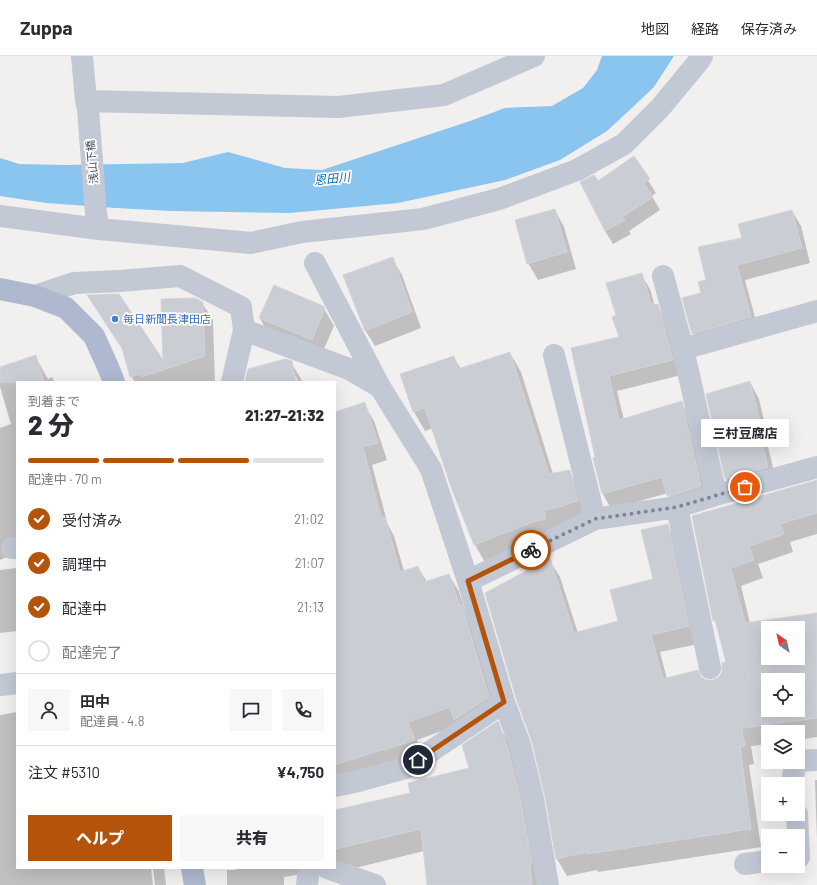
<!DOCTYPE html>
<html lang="ja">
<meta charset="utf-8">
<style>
:root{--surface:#fff;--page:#f7f7f7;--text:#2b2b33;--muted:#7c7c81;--line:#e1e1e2;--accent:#b45309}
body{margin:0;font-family:Barlow,"Noto Sans JP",sans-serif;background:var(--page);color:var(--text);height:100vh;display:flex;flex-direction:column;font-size:15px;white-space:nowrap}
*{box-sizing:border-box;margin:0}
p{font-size:13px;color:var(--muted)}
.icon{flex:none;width:22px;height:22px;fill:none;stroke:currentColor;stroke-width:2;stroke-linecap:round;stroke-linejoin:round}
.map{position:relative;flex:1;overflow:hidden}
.panel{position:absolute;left:16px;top:325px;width:320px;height:488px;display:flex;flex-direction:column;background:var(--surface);border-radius:0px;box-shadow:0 4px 16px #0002}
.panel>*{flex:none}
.needle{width:26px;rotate:326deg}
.fabs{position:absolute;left:761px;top:565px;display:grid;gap:8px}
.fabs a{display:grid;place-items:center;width:44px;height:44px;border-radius:0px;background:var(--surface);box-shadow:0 4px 16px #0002;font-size:20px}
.pin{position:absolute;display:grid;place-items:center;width:34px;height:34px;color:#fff;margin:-17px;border:2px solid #fff;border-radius:50%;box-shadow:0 1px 4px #0007}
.courier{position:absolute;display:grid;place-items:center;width:40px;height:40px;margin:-20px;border:3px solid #b45309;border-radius:50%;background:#fff;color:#222;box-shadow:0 1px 5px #0007}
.bubble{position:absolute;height:28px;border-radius:0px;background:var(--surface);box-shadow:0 4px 16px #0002;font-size:13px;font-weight:800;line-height:28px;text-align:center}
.summary em{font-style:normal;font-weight:800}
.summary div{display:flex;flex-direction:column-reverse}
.summary{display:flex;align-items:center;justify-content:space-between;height:68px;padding:0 12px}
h1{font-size:26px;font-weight:800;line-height:30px}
.bar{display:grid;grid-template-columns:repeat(4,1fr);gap:6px 4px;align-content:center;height:48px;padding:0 12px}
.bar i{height:5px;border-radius:3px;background:var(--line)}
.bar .on{background:var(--accent)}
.bar p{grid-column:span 4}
.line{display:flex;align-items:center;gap:10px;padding:0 12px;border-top:1px solid var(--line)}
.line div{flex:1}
.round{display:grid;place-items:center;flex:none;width:42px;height:42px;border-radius:0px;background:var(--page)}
ol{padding:0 12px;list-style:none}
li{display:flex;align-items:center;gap:12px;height:44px}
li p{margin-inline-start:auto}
li .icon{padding:4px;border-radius:50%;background:var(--accent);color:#fff;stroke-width:4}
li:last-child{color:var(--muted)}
li i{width:22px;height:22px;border:2px solid var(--line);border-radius:50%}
.action{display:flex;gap:8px;margin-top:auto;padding:8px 12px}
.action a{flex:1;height:46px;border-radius:0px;background:var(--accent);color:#fff;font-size:16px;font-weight:800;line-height:46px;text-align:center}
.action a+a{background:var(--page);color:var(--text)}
header{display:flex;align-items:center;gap:24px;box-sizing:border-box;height:56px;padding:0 20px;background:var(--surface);border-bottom:1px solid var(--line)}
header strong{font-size:19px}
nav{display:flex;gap:22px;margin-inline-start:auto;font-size:14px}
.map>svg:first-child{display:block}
.water{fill:#89c5ee}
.shadow{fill:#0003;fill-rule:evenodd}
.building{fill:#cbcdd5;stroke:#d3d4db;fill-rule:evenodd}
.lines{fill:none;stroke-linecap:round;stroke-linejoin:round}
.minor{stroke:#c2c8d4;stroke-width:22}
.major{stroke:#aeb8ce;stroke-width:22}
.done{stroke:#838690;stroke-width:4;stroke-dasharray:0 7.2}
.route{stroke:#b45309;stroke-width:5}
.shop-dot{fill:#3f7fe0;stroke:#fff;stroke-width:1.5}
.labels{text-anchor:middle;stroke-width:3.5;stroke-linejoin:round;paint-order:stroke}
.street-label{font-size:11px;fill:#474e5d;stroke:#fff}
.shop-label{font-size:11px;fill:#366cbe;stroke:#fff;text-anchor:start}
.water-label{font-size:12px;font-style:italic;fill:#096bad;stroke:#fff}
</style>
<header>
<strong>Zuppa</strong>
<nav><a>地図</a><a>経路</a><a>保存済み</a></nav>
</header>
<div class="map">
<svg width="817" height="829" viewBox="0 0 817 829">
<rect width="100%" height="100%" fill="#f2efef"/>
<path class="water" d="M602,0H674L654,31L634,50L607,75L560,104L505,124L398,147L290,157L172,155L116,152L46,147L0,140V102L19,108L66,109L183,107L228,96L285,112L322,114L470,65L505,52L552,50L583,32L597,14Z"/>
<path class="shadow" d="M634,102L656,137L652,140L660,154L629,175L631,178L613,188L605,175L582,127H598Z
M555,154L564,171L576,213L538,224L528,207Z
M792,155L801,170L810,207L745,224L759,276L701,292L693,277L702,238L707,224L743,182Z
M392,202L402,219L421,272L375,290L365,274Z
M641,218L650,233L655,250L657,249L666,265L681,319L617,335L624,364L682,347L690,362L709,446L677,455L668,437L611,453L603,438L597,402L572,293L620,282L617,260Z
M89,240L164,308L202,247L213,264L215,326H135L131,320L124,296L98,256Z
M323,251L334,270L321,300L269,279L260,262Z
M510,297L521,316L553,418L569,415L580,434L588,464L486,508L475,489L433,372L425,375L414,356L454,302L461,313Z
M35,300L48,323L52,321L55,326H17V497L0,504V372L11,368L0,331V312Z
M291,306L301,323L302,326H298L296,320H294L295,326H259Z
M750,326L759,343L770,390L768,391L777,428L736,440L726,423L707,339Z
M364,348L374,365L387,404L372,409L388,469L394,480L404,515L418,511L427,526L449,519L459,536L466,557L471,567L499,658L458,669L417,684L424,701L335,730V357Z
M817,425V478L790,486L793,496L758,508L763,522L741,530L750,567L817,557V681L798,684V676H768V688L751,690L754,708L749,709L761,791L598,816L597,814L567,820L557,803L549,503L560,521L578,577L619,566L654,523L667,469L677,487L698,588L660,596L667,623L701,622L706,625H713L719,622L727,606L718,571L714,564L693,460ZM768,572H798V602H768ZM768,624H798V654H768Z
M17,512V575L0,577V514Z
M17,656V812H151L153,829H0V659Z
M497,667L509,687L519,714L541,829H428L424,795L343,815L341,812L284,821V829H227V814H236L235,812H335V756L412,738L471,713Z
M815,724H817V784Z
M153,812H164L166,829H155Z"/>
<path class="building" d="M634,100L650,123L644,127L653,141L622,161L625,164L605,175L580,126L594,119L598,125Z
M555,153L567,196L527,208L515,164Z
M792,154L802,192L737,209L751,261L692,278L682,242L701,237L698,226L706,224L698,191L742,182L738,168Z
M393,201L412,256L365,275L343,219Z
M642,217L651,248L653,247L654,249L658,248L673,304L609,320L619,364L682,345L701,430L674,439L667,440L662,421L602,438L593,402L595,401L571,292L619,281L612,261L616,259L606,227Z
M274,229L323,250L325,252L312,284L259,262Z
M119,238L163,304L161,243L195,242L203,246L205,300L142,321L141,318L130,321L122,292L87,239Z
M510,296L549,418L570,414L578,445L563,449V450L544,454L546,463L533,466L474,489L451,431L425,352L413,356L400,318L454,300L458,313Z
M36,299L44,326H0V311Z
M285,303L292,305L296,326H245L248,313Z
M750,325L762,374H759L768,411L725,423L706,338Z
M365,346L378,387L363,391L381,462L385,461L400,516L418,510L424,526L449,518L460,550L462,549L489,641L454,664L450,651L408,666L415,684L384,694V693L335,709V356Z
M817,424V457L780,468L784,478L749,490L754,504L731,512L745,567L817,557V662L742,672L745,690L740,691L751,773L587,798V796L556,803L545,741L532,686L516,642L485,537L550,502L574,577L618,565L610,534L653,523L641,474L668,468L689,570L651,579L663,623L698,614L701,621L706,624H713L719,621L722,616V607L726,606L715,564L713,565L692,460ZM768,572H798V602H768ZM768,624H798V654H768Z
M498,665L508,693L521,746L532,808H530L532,829H427L421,773L335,793V754L410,737L408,727L469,712L462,689Z"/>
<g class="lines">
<path class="minor" d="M82,0L86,45L88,53L96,158L99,173
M86,45L338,51L444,39L534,0
M0,160L99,173L251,187L302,176L423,163L499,143L577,114L624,88L660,52L699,5L702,0
M315,207L380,331L431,413L468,525L504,646L520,689L533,743L548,829
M663,220L683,293L716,439
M35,240L74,227L119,225L180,220L241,251L244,274L232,326
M244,274L349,313L380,331
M683,293L817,255
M554,299L595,463
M677,451L710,612
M12,492H17
M468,525L595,463L677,451L716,439L817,411
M0,629L17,627
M798,705L817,704
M794,728L793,721L796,706
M335,730L355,726L406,712L504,646
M797,758L799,801H798
M745,808L768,805
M327,812L375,829
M307,829L309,812"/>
<path class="major" d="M0,233L35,240L66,252L94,280L108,311L114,326
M192,812L195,829"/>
</g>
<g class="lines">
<path class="done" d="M531,494L595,463L677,451L745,431"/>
<path class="route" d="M418,704L504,646L468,525L531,494"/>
</g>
<circle class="shop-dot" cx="115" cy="263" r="4"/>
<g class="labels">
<g class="street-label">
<text transform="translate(92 106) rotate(-95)" y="4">浅山下橋</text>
</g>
<g class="shop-label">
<text x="123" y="267">毎日新聞長津田店</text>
</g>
<g class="water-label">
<text transform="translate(332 123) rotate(-6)" y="4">恩田川</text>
</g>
</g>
</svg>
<div class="fabs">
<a><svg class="needle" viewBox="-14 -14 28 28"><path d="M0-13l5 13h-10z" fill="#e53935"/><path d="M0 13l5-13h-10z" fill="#7c7c81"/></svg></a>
<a><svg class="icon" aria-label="locate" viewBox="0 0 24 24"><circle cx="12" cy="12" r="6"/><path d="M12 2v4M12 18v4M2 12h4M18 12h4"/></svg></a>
<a><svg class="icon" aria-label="layers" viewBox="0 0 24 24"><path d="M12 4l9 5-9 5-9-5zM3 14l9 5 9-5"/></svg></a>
<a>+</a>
<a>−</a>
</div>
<div class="pin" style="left:745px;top:431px;background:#ea580c"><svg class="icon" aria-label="bag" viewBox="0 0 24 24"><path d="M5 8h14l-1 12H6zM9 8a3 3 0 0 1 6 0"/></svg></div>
<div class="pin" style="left:418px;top:704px;background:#1f2937"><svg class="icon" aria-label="home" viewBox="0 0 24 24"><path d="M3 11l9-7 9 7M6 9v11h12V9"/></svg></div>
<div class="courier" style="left:531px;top:494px"><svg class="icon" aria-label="bike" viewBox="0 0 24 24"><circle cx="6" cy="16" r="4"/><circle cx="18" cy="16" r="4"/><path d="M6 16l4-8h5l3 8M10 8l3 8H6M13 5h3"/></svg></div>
<div class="bubble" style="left:701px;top:363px;width:88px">三村豆腐店</div>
<section class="panel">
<div class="summary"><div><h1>2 分</h1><p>到着まで</p></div><em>21:27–21:32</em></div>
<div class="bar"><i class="on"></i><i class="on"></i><i class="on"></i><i></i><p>配達中 · 70 m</p></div>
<ol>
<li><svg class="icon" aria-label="check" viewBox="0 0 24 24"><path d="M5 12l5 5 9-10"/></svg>受付済み<p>21:02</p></li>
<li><svg class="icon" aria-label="check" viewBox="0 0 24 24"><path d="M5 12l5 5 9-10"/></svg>調理中<p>21:07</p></li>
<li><svg class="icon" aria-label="check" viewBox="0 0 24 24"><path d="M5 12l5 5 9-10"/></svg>配達中<p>21:13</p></li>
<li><i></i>配達完了</li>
</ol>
<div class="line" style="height:72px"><a class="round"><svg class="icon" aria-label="person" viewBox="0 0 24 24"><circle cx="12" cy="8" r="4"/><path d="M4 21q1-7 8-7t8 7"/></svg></a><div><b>田中</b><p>配達員 · 4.8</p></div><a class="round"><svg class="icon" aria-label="chat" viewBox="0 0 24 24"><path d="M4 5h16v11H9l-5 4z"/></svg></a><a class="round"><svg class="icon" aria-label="phone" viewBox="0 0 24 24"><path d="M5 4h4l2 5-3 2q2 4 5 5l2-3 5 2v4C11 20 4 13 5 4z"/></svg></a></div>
<div class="line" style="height:52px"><div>注文 #5310</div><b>¥4,750</b></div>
<div class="action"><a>ヘルプ</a><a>共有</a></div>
</section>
</div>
